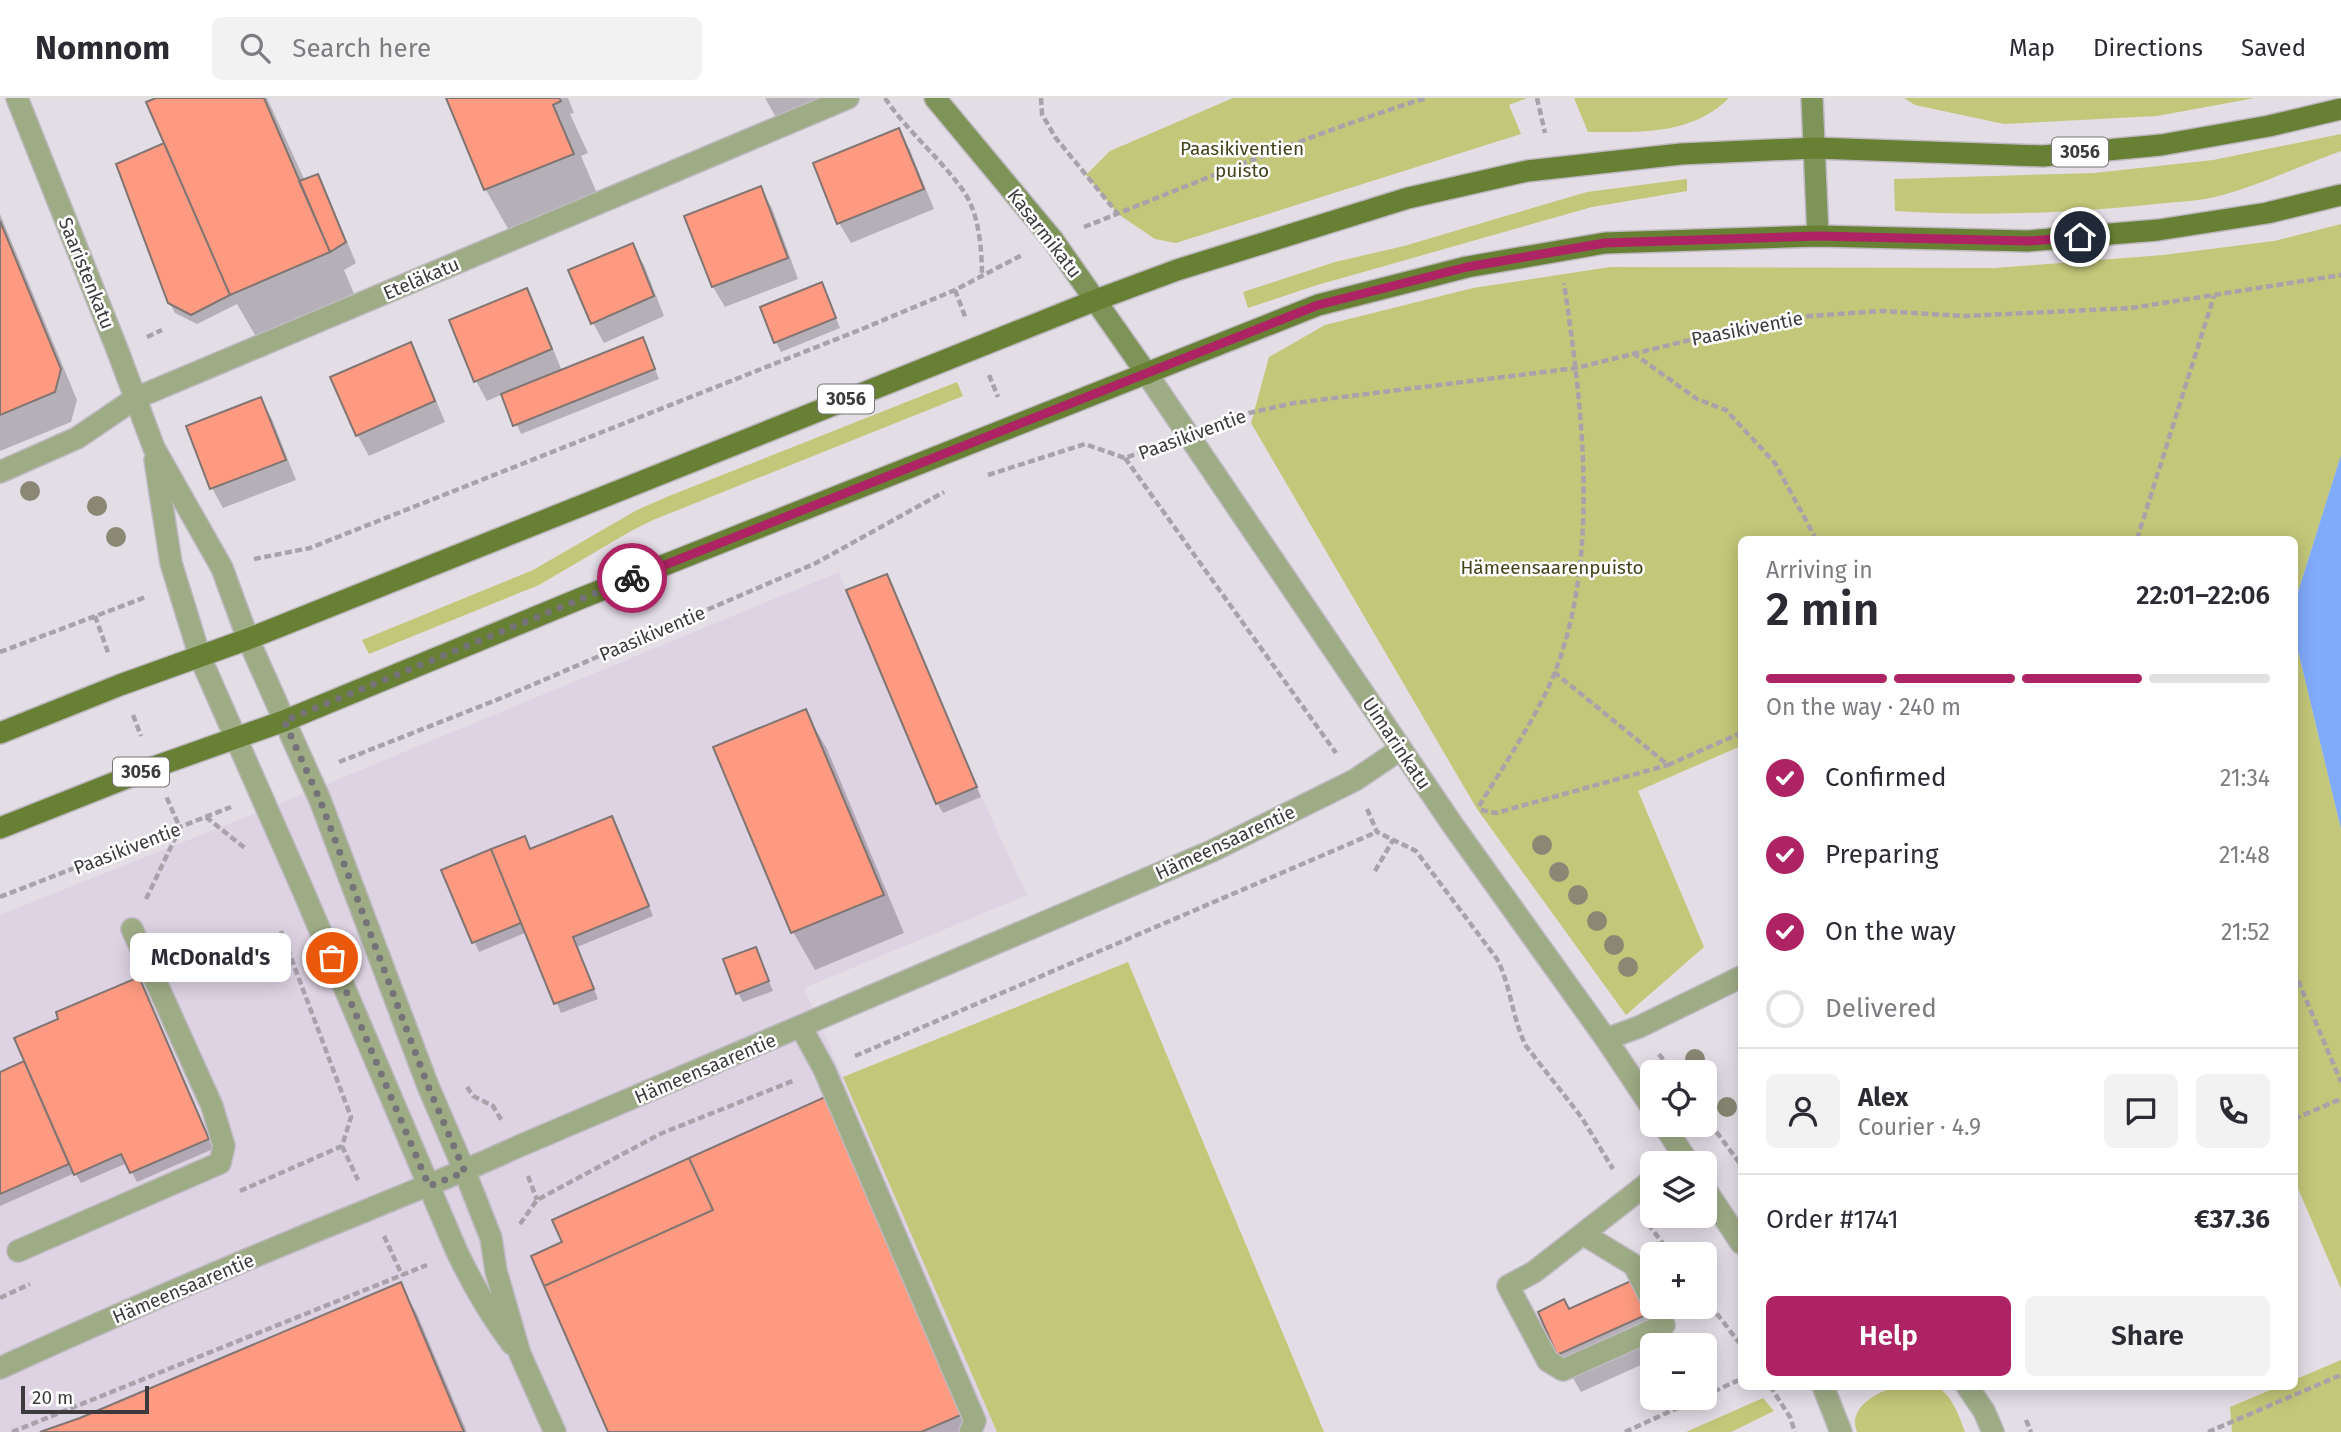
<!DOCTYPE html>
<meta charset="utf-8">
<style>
:root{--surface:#fff;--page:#f2f2f3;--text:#2b2b33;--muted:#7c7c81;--line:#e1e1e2;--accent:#ae2363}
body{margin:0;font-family:"Fira Sans",sans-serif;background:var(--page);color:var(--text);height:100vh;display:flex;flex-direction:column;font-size:26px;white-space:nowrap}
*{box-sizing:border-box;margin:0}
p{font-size:23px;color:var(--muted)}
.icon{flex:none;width:38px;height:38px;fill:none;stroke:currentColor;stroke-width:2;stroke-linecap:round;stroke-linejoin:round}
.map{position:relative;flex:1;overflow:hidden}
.drawer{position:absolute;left:1738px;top:438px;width:560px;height:854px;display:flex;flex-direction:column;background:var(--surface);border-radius:10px;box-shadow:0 4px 18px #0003}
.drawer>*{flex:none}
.fabs{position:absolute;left:1640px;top:962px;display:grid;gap:14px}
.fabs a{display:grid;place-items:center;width:77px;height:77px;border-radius:10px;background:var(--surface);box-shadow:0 4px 18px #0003;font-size:35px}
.scale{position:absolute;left:21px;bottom:18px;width:128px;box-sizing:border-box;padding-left:7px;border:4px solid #3c3a3d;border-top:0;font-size:19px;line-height:24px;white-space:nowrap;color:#3c3a3d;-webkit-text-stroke:5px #fff;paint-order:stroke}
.pin{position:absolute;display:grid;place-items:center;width:60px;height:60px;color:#fff;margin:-30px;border:4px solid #fff;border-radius:50%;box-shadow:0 2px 7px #0007}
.courier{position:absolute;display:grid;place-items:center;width:70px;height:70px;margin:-35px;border:5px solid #ae2363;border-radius:50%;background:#fff;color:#222;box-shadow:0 2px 9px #0007}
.bubble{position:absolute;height:49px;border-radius:10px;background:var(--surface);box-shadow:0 4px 18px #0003;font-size:23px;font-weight:600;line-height:49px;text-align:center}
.overview em{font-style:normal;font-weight:600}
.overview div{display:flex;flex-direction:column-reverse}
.overview{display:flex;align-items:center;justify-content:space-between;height:119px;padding:0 28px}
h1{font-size:46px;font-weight:600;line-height:52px}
.bar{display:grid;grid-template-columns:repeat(4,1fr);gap:10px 7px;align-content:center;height:84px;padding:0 28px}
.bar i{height:9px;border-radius:5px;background:var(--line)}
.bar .active{background:var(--accent)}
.bar p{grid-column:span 4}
.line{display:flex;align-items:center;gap:18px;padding:0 28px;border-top:2px solid var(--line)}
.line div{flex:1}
.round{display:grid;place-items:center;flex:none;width:74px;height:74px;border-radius:10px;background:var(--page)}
ol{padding:0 28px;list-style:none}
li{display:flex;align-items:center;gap:21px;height:77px}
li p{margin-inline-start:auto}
li .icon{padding:7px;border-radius:50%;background:var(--accent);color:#fff;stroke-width:4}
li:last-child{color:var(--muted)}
li i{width:38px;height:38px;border:4px solid var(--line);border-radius:50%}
.action{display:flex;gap:14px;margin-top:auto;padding:14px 28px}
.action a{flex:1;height:80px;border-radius:10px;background:var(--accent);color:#fff;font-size:28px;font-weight:600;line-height:80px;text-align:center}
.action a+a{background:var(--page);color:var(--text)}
header{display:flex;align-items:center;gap:42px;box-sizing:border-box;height:98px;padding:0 35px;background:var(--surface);border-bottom:2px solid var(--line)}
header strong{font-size:33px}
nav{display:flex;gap:38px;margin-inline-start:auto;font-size:24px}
.search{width:490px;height:63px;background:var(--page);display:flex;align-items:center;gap:18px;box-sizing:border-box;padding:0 24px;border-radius:10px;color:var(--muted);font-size:26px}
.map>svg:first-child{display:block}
.built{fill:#ddd3e3}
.green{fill:#c3c779}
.water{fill:#80aafa}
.shadow{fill:#0003}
.building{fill:#fd9a81;stroke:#807572;stroke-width:2}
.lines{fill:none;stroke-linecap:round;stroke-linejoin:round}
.lane-casing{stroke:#beb9c1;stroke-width:24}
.street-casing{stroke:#beb9c1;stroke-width:24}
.secondary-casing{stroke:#beb9c1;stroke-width:24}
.primary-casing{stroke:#beb9c1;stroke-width:24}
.path{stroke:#a8a3aa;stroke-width:4.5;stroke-dasharray:7 3.5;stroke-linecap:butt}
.lane{stroke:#9eac86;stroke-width:21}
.street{stroke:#9eac86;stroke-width:21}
.secondary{stroke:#7e9358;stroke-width:21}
.primary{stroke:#688034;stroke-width:21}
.tree{fill:#8a8875}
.done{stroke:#767378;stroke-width:7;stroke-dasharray:0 12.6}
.route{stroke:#ae2363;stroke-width:9}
.labels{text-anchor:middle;stroke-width:5;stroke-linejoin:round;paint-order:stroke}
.shield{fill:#fff;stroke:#767577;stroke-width:2}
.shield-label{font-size:18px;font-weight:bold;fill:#3c3a3d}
.park-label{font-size:19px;fill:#424319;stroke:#fff}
.street-label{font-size:19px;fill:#3c3a3d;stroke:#fff}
</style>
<header>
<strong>Nomnom</strong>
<div class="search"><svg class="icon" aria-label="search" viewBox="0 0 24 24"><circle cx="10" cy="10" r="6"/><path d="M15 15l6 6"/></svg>Search here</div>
<nav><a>Map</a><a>Directions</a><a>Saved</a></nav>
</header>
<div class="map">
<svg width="2341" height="1334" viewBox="0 0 2341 1334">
<rect width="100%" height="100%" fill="#e3dde6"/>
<path class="built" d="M839,474L846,492L887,476L977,689L1027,797L804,890L997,1334H0V817L276,707Z"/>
<path class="green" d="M1233,0H1527L1509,7L1521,36L1176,145L1155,141L1118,116L1086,77L1110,53Z
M1574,0H1729C1691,38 1638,34 1588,34Z
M1904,0H2255L2157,18L2004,26L1915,7Z
M2341,36V53C2299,68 2259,88 2215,99C2193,104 2169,104 2146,107C2062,116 1979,118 1895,113L1894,81L2094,75L2213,62Z
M1687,81V93L1592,109L1314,188L1248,210L1243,194L1335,164L1404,148L1587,94Z
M2341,126V357L2294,507V441H1741V648L1638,693L1704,849L1626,917L1477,711L1251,325L1269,259L1325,227L1473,190L1610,169L1995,170L2163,157L2274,143Z
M957,284L963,298L653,422L631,433L539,487L369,556L362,542L533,472L637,412L669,398Z
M2294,536L2341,731V1191L2294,1081Z
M1128,864L1324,1334H997L843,979Z
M2341,1262V1334H2232L2230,1309L2280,1288H2294V1282Z
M1897,1288C1908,1288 1922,1286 1933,1288C1950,1291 1960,1320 1965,1334H1857C1847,1309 1878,1294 1897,1288Z
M1763,1300L1774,1313L1731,1334H1686Z"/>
<path class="water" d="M2341,357V731L2294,536V507Z"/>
<path class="shadow" d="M160,0H267L305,83L317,78L328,98L356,165L344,172L358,205L261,247L237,206L197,226L175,215L169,204L168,56Z
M448,0H568L574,15L570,16L588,55L581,58L602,107L515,143L486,92Z
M765,0H835L778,23Z
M898,32L910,52L934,111L851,145L839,125L815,66Z
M760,90L772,110L798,181L725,209L713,189L687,119Z
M0,116L77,302L71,324L0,353Z
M632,147L644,167L664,218L604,245L593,225Z
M526,192L537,212L562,273L647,251L659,281L521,336L503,296L487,303L476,283Z
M826,195L840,230L781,254L776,244Z
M410,247L421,266L445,324L369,358L358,338L332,279Z
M260,301L272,321L296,382L223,410L212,390L188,329Z
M891,488L981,699L943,715L937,705Z
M805,613L827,651L904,835L815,872L793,834L715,650Z
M617,730L653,818L577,849L598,901L561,915L527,834L479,854L443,773L524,740L531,753Z
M755,851L773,893L743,904L738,895Z
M143,890L213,1051L137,1084L127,1065L81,1085L75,1075L0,1108V976L27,964L61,922Z
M824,1001L971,1334H610L565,1145Z
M1632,1184L1654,1222L1666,1248H1652V1262L1581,1294L1559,1256L1540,1214L1569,1213Z
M400,1187L417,1216L467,1334H45L80,1321Z"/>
<path class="building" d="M156,0H264L330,154L230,197L146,4Z
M446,0H559L561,3L553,7L574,56L484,92Z
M899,30L924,91L837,126L813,65Z
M164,45L230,197L191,217L168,205L116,66Z
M318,76L346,144L330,154L299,83Z
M761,88L788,160L712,189L684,118Z
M0,123L61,271L55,294L0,317Z
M633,145L654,198L591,226L568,172Z
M822,184L836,220L774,245L760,209Z
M527,190L552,251L474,284L449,222Z
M643,239L655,271L513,328L501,296Z
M411,244L435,303L356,338L330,279Z
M261,299L286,362L210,391L186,328Z
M887,476L977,689L936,706L846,492Z
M806,611L884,797L791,835L713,649Z
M612,718L649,808L573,839L594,891L554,906L491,751L525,738L530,751Z
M491,751L521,825L472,845L441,772Z
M756,849L769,883L736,896L723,861Z
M139,879L209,1041L130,1075L121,1056L74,1077L14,940L58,921L56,914Z
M24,963L69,1066L0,1096V974Z
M825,999L961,1317L921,1334H608L544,1188L713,1112L689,1060Z
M689,1060L713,1112L544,1188L531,1158L562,1144L552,1122Z
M1633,1182L1648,1216L1557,1257L1538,1214L1564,1201L1569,1211Z
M401,1184L464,1334H40L80,1320Z"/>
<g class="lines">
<defs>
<path id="lane" d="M801,929L824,971L975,1323L970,1334
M1606,941L1639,929L1741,879
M1652,1082L1534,1174L1508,1188L1548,1263L1563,1272L1664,1227L1655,1209
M1583,1136L1634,1167L1652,1203
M18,1153L220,1065L224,1048L212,1008L132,831"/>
<path id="street" d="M17,0L117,251L154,350L222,470L248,541L320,702L428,988L465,1074L491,1140L496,1173L520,1256L555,1334
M1147,276L1452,726L1606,941L1652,1010
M155,362L171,465L200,559L302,790L457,1154C473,1187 490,1217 512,1246
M0,374L77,340L136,300L848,0
M1664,1027L1689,1066
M1704,1089L1741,1145
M0,1270C122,1214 246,1161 370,1111C420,1090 468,1072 517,1049L1212,753L1355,682L1401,651
M1823,1288L1841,1334
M1967,1288L1984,1313L1993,1334"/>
<path id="secondary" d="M935,0L1053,142L1147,276
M1812,0L1818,138"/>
<path id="primary" d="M0,635L120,587L248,541L1096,202L1177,172L1408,100L1527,73L1681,56L1815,50L2043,58L2161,47L2269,28L2341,11
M0,730L154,669L284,623L584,499L1318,207L1467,169L1605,145L1818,138L2028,143L2158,132L2267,115L2341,97"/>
</defs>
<use href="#lane" class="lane-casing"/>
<use href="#street" class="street-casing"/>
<use href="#secondary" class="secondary-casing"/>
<use href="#primary" class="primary-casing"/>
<path class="path" d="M885,0C907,33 939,59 962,91C979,113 982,151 982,179
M1041,0L1042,16L1055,39L1118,116
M1537,0L1545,35
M1084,129C1198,84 1310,36 1426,0
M955,192L966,221
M147,239L162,232
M1633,255L1697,301L1726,312L1775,365L1816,441
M989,277L998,299
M1219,326L1249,315L1294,305L1576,270L1779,220L1881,213L1965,218L2131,210L2341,177
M1125,360L1336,655
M988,377L1085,346L1125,360L1159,348
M2137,441L2214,198
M254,461L310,450L862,231L955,192L1022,157
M95,518L109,557
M0,554L146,499
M1554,574L1668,667L1741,635
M133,617L141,638
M339,664L504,599L816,465L944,394
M1479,708C1505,665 1536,621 1555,574C1601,456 1582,307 1564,185
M1367,711L1377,734L1416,753L1497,861C1511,888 1512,920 1526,948L1582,1020L1613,1071
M1481,712L1496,715L1668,667
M206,719L246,751
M1375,773L1393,742
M0,799L231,709
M146,801L180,730L166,698
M2294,873L2341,984
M1659,956L1673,975
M855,958L1377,734
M467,989L473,998L493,1008L502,1023
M1704,1017L1741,1067
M2294,1021L2341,1001
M342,1048L358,1082
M528,1078L537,1102
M240,1093L342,1048L351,1019L281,833
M520,1126L537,1102L660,1036L795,982
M1648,1126L1672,1157
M384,1138L402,1177
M1704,1199L1741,1247
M0,1200L30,1186
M1770,1288L1790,1319L1795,1334
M1704,1298L1741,1281
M2026,1322L2031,1334
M12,1334L427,1167
M1625,1334L1699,1300
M2208,1334L2341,1277"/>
<use href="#lane" class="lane"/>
<use href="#street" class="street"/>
<use href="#secondary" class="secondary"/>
<use href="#primary" class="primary"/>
</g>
<g class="tree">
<circle cx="30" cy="393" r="10"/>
<circle cx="97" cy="408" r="10"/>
<circle cx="116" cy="439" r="10"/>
<circle cx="1542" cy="747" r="10"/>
<circle cx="1559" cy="774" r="10"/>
<circle cx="1578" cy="797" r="10"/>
<circle cx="1597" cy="823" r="10"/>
<circle cx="1614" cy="847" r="10"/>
<circle cx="1628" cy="869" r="10"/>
<circle cx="1695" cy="961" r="10"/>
<circle cx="1727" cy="1009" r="10"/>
</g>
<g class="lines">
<path class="done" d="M332,860L429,1088L465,1074L428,988L320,702L284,623L632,480"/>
<path class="route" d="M632,480L1318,207L1467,169L1605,145L1818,138L2028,143L2080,139"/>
</g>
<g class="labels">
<g class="shield">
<rect x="2052" y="39.5" width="56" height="29" rx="5"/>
<rect x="818" y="286.5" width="56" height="29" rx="5"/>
<rect x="113" y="659.5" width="56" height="29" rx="5"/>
</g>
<g class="shield-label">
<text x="2080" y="60">3056</text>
<text x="846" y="307">3056</text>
<text x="141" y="680">3056</text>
</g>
<g class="park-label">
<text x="1242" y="57">Paasikiventien<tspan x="1242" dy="22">puisto</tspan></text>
<text x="1552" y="476">Hämeensaarenpuisto</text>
</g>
<g class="street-label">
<text transform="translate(1045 135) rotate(52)" y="7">Kasarmikatu</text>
<text transform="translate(87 175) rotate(68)" y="7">Saaristenkatu</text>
<text transform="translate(421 180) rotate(-23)" y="7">Eteläkatu</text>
<text transform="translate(1747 230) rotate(-11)" y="7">Paasikiventie</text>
<text transform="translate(1192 336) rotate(-20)" y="7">Paasikiventie</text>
<text transform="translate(652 535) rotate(-23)" y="7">Paasikiventie</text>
<text transform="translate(1397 645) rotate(56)" y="7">Uimarinkatu</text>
<text transform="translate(1225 744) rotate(-25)" y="7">Hämeensaarentie</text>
<text transform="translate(127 750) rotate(-21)" y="7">Paasikiventie</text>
<text transform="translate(705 970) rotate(-23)" y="7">Hämeensaarentie</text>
<text transform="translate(183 1190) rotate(-23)" y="7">Hämeensaarentie</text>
</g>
</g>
</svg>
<div class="fabs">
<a><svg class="icon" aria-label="locate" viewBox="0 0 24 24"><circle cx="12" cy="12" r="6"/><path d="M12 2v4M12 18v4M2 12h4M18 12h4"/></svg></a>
<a><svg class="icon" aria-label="layers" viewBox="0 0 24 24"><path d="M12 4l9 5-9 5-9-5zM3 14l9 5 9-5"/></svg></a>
<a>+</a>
<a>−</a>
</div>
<div class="scale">20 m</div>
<div class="pin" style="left:332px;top:860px;background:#ea580c"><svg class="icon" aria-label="bag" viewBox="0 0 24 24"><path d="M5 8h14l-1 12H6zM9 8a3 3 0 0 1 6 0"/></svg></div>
<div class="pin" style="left:2080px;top:139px;background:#1f2937"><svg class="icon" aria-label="home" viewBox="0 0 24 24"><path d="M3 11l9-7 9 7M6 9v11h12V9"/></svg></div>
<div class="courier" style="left:632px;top:480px"><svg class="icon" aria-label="bike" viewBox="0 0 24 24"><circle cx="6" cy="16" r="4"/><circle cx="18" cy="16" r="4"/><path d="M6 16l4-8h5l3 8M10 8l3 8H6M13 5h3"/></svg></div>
<div class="bubble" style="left:130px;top:835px;width:161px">McDonald's</div>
<section class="drawer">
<div class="overview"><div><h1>2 min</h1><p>Arriving in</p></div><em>22:01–22:06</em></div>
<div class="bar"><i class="active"></i><i class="active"></i><i class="active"></i><i></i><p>On the way · 240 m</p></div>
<ol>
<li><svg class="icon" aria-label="check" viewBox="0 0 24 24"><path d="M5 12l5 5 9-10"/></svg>Confirmed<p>21:34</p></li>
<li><svg class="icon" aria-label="check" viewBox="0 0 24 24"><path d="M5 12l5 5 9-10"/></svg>Preparing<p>21:48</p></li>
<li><svg class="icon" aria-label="check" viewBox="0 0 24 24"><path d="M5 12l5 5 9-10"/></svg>On the way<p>21:52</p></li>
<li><i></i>Delivered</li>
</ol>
<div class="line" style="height:126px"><a class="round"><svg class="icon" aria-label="person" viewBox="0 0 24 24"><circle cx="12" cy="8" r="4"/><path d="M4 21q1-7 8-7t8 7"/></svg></a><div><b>Alex</b><p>Courier · 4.9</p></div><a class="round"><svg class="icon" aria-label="chat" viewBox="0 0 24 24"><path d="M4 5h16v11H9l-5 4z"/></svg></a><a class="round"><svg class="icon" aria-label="phone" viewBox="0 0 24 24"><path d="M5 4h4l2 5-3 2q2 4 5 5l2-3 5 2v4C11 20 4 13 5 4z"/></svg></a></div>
<div class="line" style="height:91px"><div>Order #1741</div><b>€37.36</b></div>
<div class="action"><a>Help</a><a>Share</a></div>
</section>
</div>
